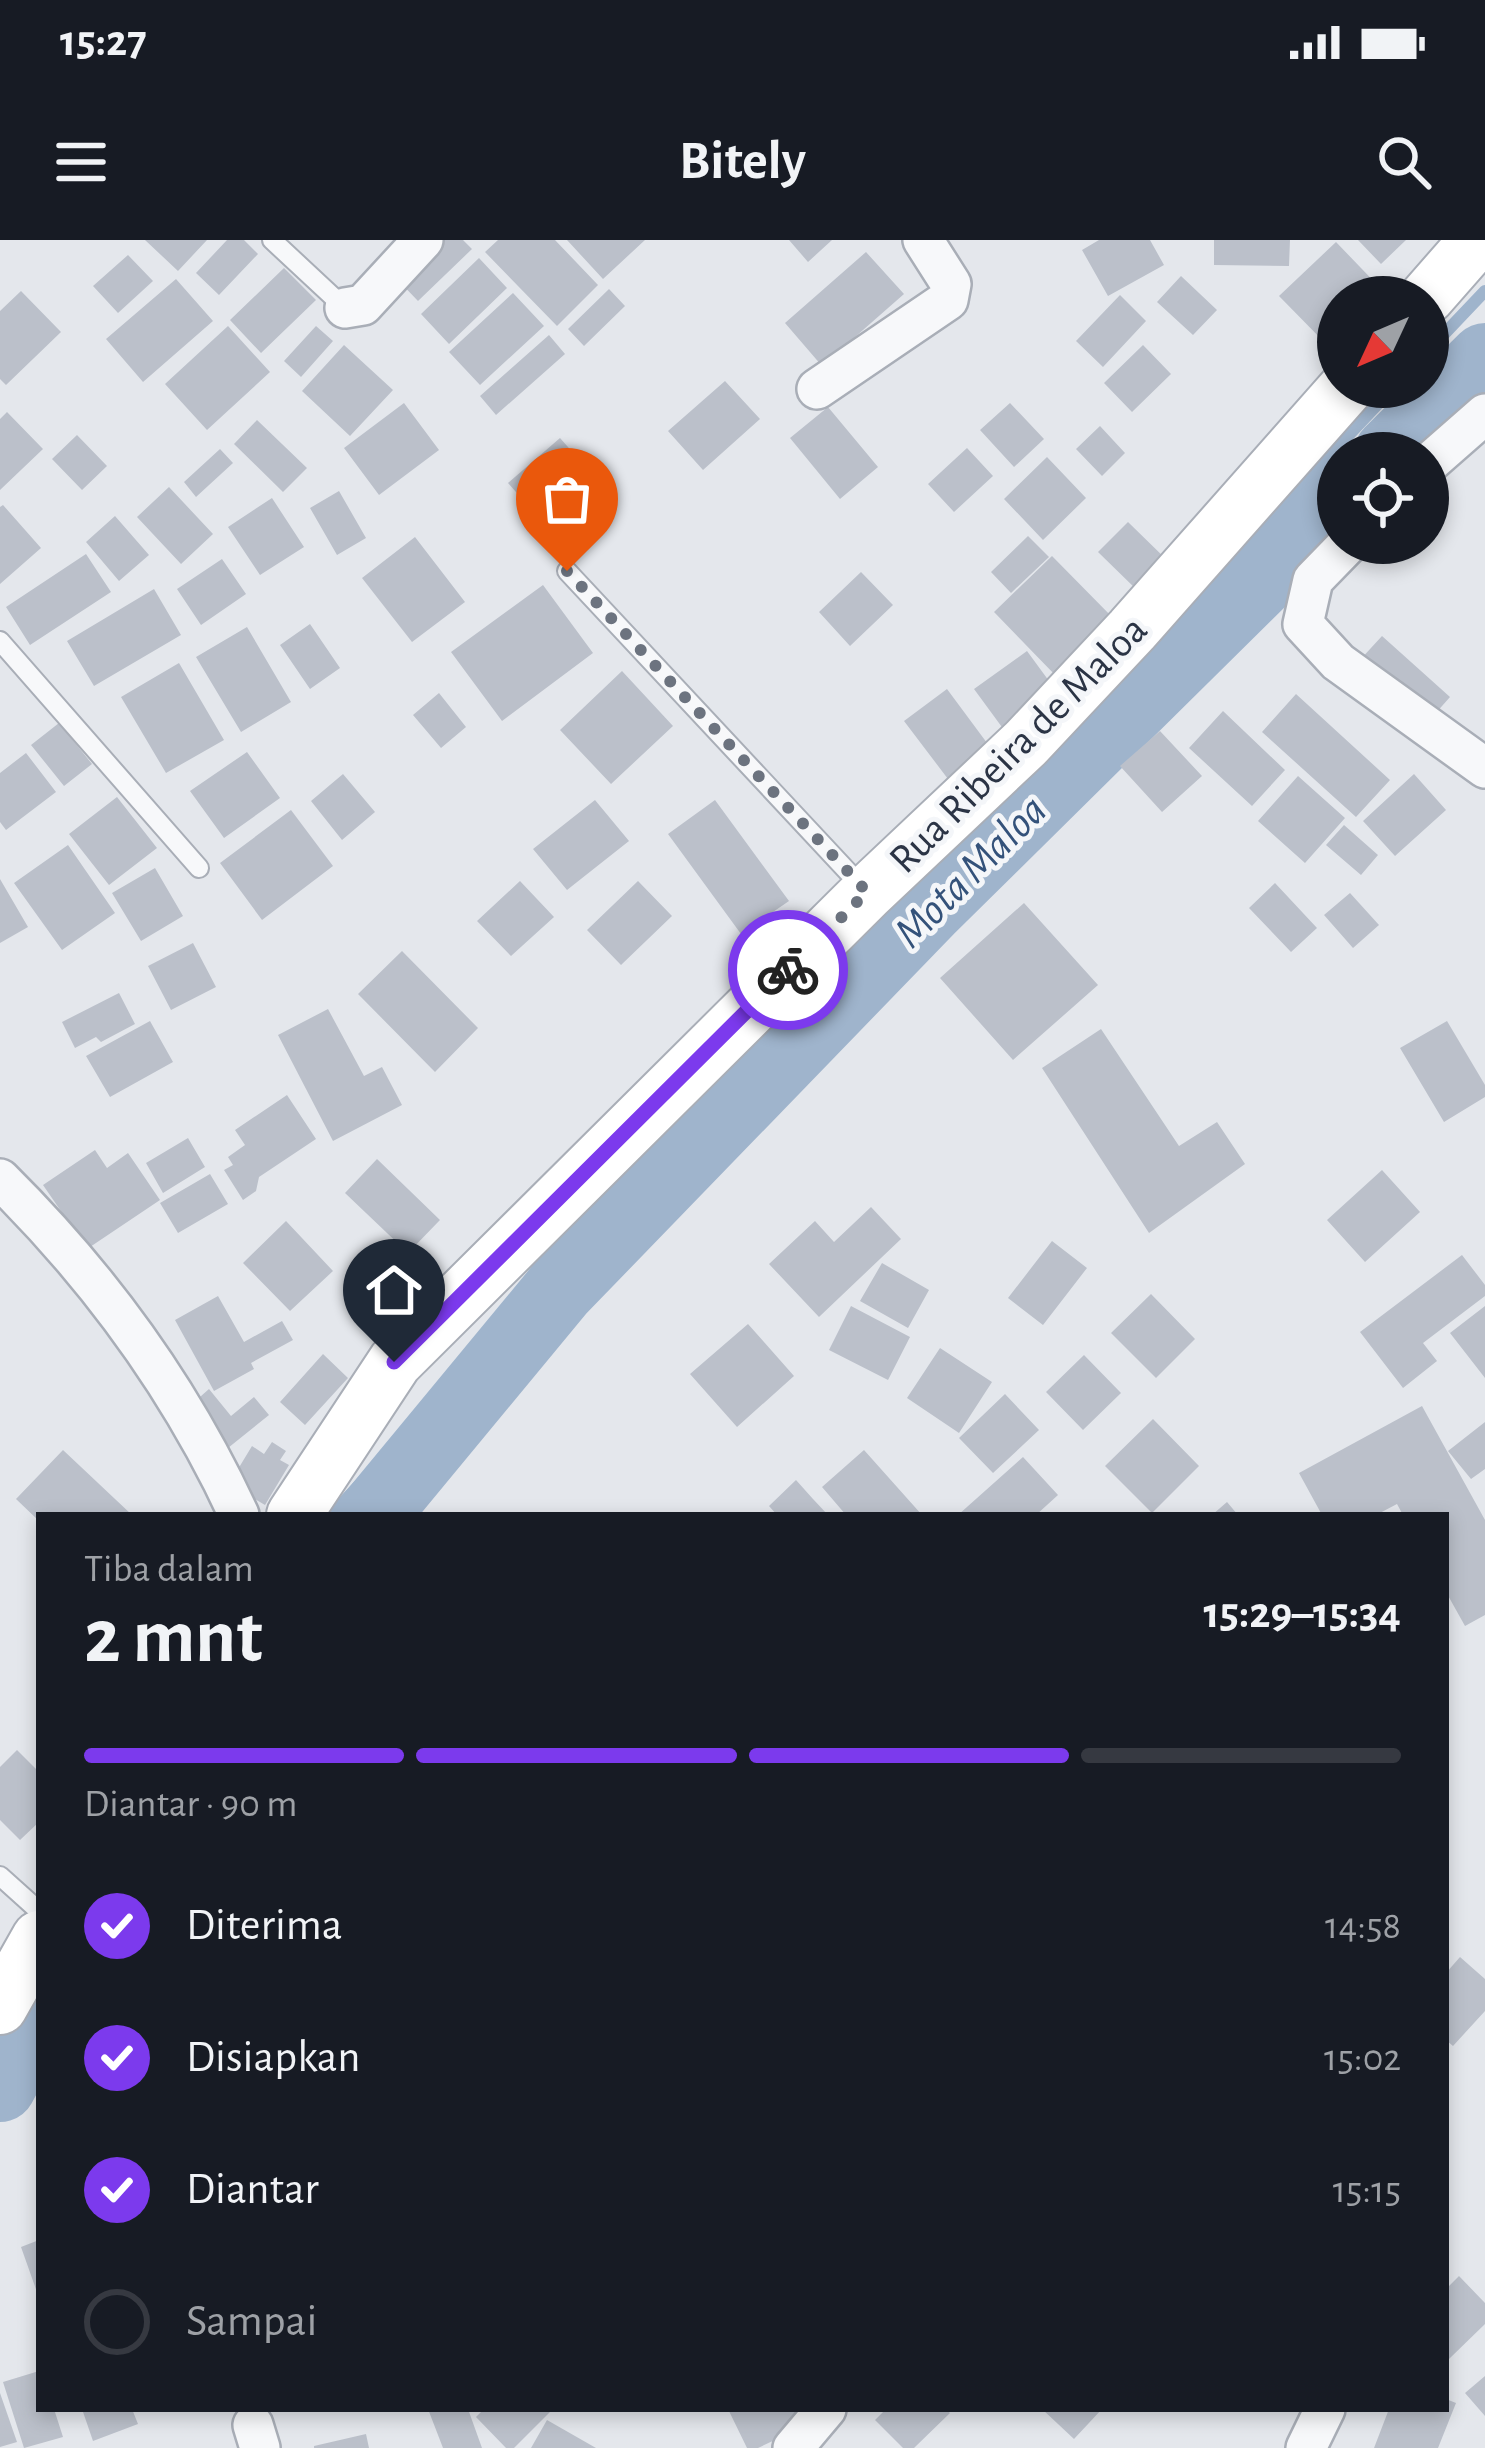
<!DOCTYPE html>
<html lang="id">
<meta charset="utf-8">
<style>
:root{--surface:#171b24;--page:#20242c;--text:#f1f3f6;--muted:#9ea1a6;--line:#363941;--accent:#7c3aed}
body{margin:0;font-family:"Alegreya Sans",sans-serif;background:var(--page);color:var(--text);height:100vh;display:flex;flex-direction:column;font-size:45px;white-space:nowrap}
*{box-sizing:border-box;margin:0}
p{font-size:39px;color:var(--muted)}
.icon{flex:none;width:66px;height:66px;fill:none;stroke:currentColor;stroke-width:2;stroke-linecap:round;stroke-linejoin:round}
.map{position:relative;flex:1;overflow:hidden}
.drawer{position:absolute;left:36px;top:1272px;width:1413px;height:900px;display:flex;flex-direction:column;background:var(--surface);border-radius:0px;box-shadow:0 6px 18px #0003}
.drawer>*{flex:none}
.needle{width:78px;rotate:226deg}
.tools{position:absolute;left:1317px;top:36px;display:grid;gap:24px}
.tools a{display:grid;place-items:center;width:132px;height:132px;border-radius:50%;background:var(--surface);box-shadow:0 6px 18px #0003;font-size:60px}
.pin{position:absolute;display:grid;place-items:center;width:102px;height:102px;color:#fff;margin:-123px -51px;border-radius:50% 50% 50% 0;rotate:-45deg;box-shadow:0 0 12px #0007}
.pin .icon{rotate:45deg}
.courier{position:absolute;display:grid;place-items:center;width:120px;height:120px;margin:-60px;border:9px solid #7c3aed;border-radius:50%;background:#fff;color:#222;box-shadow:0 3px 15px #0007}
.head em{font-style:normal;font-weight:700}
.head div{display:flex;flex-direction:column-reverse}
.head{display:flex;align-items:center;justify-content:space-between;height:204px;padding:0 48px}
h1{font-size:78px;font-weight:700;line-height:90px}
.bar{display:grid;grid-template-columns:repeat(4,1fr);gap:18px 12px;align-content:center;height:144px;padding:0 48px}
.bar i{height:15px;border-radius:9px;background:var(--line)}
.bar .active{background:var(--accent)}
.bar p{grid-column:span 4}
ol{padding:0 48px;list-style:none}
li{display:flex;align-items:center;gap:36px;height:132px}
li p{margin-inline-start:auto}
li .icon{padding:12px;border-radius:50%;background:var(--accent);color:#fff;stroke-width:4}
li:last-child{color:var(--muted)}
li i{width:66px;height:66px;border:6px solid var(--line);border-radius:50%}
.status{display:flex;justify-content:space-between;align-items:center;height:84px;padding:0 60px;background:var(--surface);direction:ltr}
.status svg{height:33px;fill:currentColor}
header{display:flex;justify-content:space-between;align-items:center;height:156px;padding:0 48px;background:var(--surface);font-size:54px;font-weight:700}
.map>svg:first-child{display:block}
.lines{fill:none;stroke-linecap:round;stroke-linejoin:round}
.stream{stroke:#9fb4cc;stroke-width:12}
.river{stroke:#9fb4cc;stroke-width:72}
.building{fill:#bbc0ca}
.lane-casing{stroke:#a9aeb7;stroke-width:22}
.street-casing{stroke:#a9aeb7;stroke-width:44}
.secondary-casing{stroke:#a9aeb7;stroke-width:58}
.lane{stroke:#f7f8fa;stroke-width:18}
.street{stroke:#f7f8fa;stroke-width:39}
.secondary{stroke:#fff;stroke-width:54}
.done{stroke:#6c737f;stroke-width:12;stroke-dasharray:0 21.6}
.route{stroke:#7c3aed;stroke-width:15}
.labels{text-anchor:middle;stroke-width:10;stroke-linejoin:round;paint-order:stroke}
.street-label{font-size:42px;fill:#2b3445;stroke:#f4f6f9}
.water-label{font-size:45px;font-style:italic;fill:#34527a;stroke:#f4f6f9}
</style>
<div class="status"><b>15:27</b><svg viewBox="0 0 49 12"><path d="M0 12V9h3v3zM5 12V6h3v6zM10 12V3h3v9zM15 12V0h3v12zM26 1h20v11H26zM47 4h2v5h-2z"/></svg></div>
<header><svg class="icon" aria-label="menu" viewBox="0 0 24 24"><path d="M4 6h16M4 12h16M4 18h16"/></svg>Bitely<svg class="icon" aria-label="search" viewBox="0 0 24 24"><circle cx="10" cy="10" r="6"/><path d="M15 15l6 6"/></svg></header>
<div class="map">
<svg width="1485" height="2208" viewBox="0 0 1485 2208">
<rect width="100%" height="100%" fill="#e4e7ec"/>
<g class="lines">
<path class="stream" d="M1428,111L1485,51
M1206,347L1394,147
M331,1275L1010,554"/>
<path class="river" d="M1390,213L1485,119
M373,1275L559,1050L928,669L1338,264
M0,1846L39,1774"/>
</g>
<path class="building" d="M145,0H207L178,31Z
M227,0H244L258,14L219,55L196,33Z
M434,0H463L472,9L418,61L395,37Z
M498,0H555L598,45L557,86L485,12Z
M567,0H645L603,39Z
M789,0H832L808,22Z
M1099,0H1150L1164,25L1108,56L1082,10Z
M1214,0H1290L1289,26L1214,25Z
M1358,0H1406L1381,24Z
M1336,2L1386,54L1338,57V100L1330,108L1279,56Z
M866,12L904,54L822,126L785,83Z
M128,15L153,41L118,73L93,46Z
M479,18L507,48L449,104L421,74Z
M284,28L316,60L261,113L230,80Z
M1181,36L1217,70L1193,95L1157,62Z
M176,39L213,81L143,142L106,99Z
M609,49L625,66L584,106L568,89Z
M21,51L61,92L6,145L0,139V71Z
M513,53L544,86L480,145L449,112Z
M1120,55L1146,81L1103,127L1076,101Z
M228,86L270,132L207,190L165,144Z
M316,86L333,101L301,137L284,121Z
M549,95L565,114L496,175L480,156Z
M344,105L393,150L350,196L302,151Z
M1143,105L1171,134L1132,172L1104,143Z
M725,141L760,179L703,230L668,191Z
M404,163L439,210L379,255L344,208Z
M1010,163L1044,199L1014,227L980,190Z
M828,167L878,227L840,259L790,198Z
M7,172L43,209L0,250V179Z
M257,180L307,228L283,252L234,204Z
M1100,186L1125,213L1102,236L1076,209Z
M77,195L107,226L82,250L52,219Z
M560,198L591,233L539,278L508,243Z
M967,208L993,236L954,272L928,244Z
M220,209L233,223L196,257L184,242Z
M1047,217L1086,258L1043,300L1004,259Z
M169,247L213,294L181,324L137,277Z
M339,251L366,298L337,315L310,268Z
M272,258L304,307L260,335L228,287Z
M3,265L41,308L0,344V267Z
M115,276L149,315L119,341L86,302Z
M1128,282L1169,322L1139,352L1098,312Z
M1028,296L1049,317L1011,353L991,332Z
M415,297L465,362L412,402L362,338Z
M86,314L111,352L30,405L6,367Z
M1052,316L1116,381L1057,437L994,372Z
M222,319L246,354L201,385L177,349Z
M861,332L893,365L850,406L819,372Z
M543,345L593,413L502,481L451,412Z
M154,349L181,395L94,446L67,401Z
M310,384L340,428L310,449L280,405Z
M247,387L291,462L241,492L196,417Z
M1382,396L1450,457L1427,483L1359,421Z
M1027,411L1060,456L1007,494L974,449Z
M179,423L224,500L166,533L121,457Z
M622,431L673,486L611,544L560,490Z
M947,449L990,507L948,539L904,481Z
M439,453L466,487L441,508L413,475Z
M1296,454L1390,540L1356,577L1262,492Z
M1223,471L1285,530L1252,566L1189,508Z
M59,483L92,524L64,546L31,505Z
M1160,491L1202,536L1162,572L1120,526Z
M247,512L280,558L224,598L190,551Z
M26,513L56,552L6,590L0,582V533Z
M343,534L375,572L342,600L311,561Z
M1414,534L1446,570L1395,616L1363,581Z
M1298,536L1345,578L1305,623L1258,581Z
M117,557L157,608L109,645L69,594Z
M595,560L629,601L567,650L533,609Z
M715,560L789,661L741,694L668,594Z
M291,570L333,626L262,680L220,623Z
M1344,585L1378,615L1361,635L1326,605Z
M68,605L115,673L62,710L14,643Z
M155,628L183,676L141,701L112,653Z
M0,639L28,687L0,703Z
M520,641L554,677L511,716L477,681Z
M638,641L672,676L621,725L587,690Z
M1275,643L1317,688L1291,712L1249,668Z
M1350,653L1379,685L1353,708L1324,675Z
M1024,663L1098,745L1013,820L940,738Z
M193,703L216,747L171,770L148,726Z
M402,711L478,788L435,832L358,754Z
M119,753L135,784L101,802L96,797L75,808L62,782Z
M328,769L364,836L382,827L402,865L333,901L278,795Z
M150,781L173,822L110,857L86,816Z
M1447,781L1485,845V857L1444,882L1400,808Z
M1101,789L1179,906L1217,882L1245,924L1149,993L1042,828Z
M287,855L316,899L259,937L256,951L243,960L224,930L233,925L228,917L245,905L235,890Z
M188,898L205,927L163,953L146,923Z
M95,910L107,928L128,913L160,960L87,1009L43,945Z
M377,919L440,980L408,1013L345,953Z
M1382,930L1420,972L1365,1022L1327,980Z
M210,934L228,964L178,993L160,963Z
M871,967L901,999L819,1077L769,1024L815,981L834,1002Z
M286,981L333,1031L290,1071L243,1023Z
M1052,1001L1087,1028L1043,1085L1008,1058Z
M1462,1015L1485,1045V1056L1423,1103L1437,1121L1403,1148L1360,1092Z
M882,1023L929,1050L908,1088L860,1061Z
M1151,1054L1195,1099L1156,1138L1111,1093Z
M218,1056L244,1102L282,1081L293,1100L251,1123L254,1129L214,1151L175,1080Z
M851,1066L910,1097L888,1140L829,1110Z
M1485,1066V1138L1450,1093Z
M748,1084L794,1136L737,1187L690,1134Z
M940,1108L992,1142L959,1193L907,1158Z
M323,1114L348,1138L305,1185L280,1162Z
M1084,1115L1121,1153L1083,1190L1046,1152Z
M209,1149L231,1176L254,1157L269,1175L228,1208L192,1164Z
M1005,1154L1039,1190L993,1233L959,1198Z
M1422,1166L1485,1280V1375L1465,1386L1446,1352V1275H1403L1397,1264L1376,1275H1322L1299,1233Z
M1153,1179L1199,1226L1152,1273L1105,1226Z
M1485,1182V1229L1471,1239L1448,1211Z
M272,1202L286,1211L280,1220L289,1225L265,1265L229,1244L252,1206L264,1214Z
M63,1210L132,1275H39V1281L16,1259Z
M864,1210L922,1275H846L822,1247Z
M1023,1217L1058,1255L1036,1275H958Z
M796,1240L813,1259L828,1275H777L769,1266Z
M1227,1262L1238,1275H1212Z
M17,1510L39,1532V1582L20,1600L0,1580V1527Z
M1460,1717L1485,1739V1771L1453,1806L1446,1800V1733Z
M39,2000V2055H38L21,2007Z
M1459,2036L1485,2063V2084L1449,2119L1446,2049Z
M39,2131V2169H54L63,2197L24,2208L3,2142Z
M1485,2136V2176L1465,2153Z
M0,2153L17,2202L0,2207Z
M1446,2159L1456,2163L1438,2208H1374L1389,2169H1446Z
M82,2169H132L138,2184L93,2201Z
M428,2169H468L482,2208H443Z
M484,2169H553L514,2208H506L476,2177Z
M728,2169H802L809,2184L758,2208H747Z
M886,2169H946L950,2173L914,2208H903L875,2180Z
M1042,2169H1102L1074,2199Z
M547,2180L596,2208H531Z
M366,2194L369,2208H314V2206Z"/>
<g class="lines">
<defs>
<path id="lane" d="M272,0L345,68
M567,331L864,649
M0,401L199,628
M0,1636L39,1671"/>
<path id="street" d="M345,68L363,65L423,0
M817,149L948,60L951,44L923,0
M1428,224L1485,174
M1349,303L1313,340L1303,384L1338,422L1485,528
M0,939C100,1038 180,1147 239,1275
M253,2185L260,2208
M793,2208L826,2169
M1306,2208L1325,2169"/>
<path id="secondary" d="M1427,57L1477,0
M294,1275L395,1122L867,653L1026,503L1132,390L1347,147
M0,1767L39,1698"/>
</defs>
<use href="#lane" class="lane-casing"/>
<use href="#street" class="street-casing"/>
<use href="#secondary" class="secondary-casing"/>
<use href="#lane" class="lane"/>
<use href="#street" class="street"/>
<use href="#secondary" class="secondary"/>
</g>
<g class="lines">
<path class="done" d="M567,331L867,652L788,730"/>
<path class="route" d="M394,1122L788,730"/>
</g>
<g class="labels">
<g class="street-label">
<text transform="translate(1017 503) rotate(-45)" y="15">Rua Ribeira de Maloa</text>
</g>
<g class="water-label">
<text transform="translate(969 630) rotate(-45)" y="16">Mota Maloa</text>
</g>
</g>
</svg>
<div class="tools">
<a><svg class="needle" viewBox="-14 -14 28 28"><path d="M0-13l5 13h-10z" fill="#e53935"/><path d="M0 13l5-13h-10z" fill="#9ea1a6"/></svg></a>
<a><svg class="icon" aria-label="locate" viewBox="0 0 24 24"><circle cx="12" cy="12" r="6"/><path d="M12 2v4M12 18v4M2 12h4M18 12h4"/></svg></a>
</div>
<div class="pin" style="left:567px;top:331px;background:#ea580c"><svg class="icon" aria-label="bag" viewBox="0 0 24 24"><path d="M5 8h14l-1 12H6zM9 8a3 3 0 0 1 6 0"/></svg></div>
<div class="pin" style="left:394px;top:1122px;background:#1f2937"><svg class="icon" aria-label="home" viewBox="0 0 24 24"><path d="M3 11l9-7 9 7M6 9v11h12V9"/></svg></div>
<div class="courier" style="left:788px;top:730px"><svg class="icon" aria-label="bike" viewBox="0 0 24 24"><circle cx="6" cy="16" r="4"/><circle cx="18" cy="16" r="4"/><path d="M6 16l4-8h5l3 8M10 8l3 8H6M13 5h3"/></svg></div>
<section class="drawer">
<div class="head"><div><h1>2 mnt</h1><p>Tiba dalam</p></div><em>15:29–15:34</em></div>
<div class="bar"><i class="active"></i><i class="active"></i><i class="active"></i><i></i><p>Diantar · 90 m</p></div>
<ol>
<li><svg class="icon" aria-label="check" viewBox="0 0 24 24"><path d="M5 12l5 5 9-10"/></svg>Diterima<p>14:58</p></li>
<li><svg class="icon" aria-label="check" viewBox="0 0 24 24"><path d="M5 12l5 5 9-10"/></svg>Disiapkan<p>15:02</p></li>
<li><svg class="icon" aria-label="check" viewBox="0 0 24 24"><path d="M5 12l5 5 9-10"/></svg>Diantar<p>15:15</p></li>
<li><i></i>Sampai</li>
</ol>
</section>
</div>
